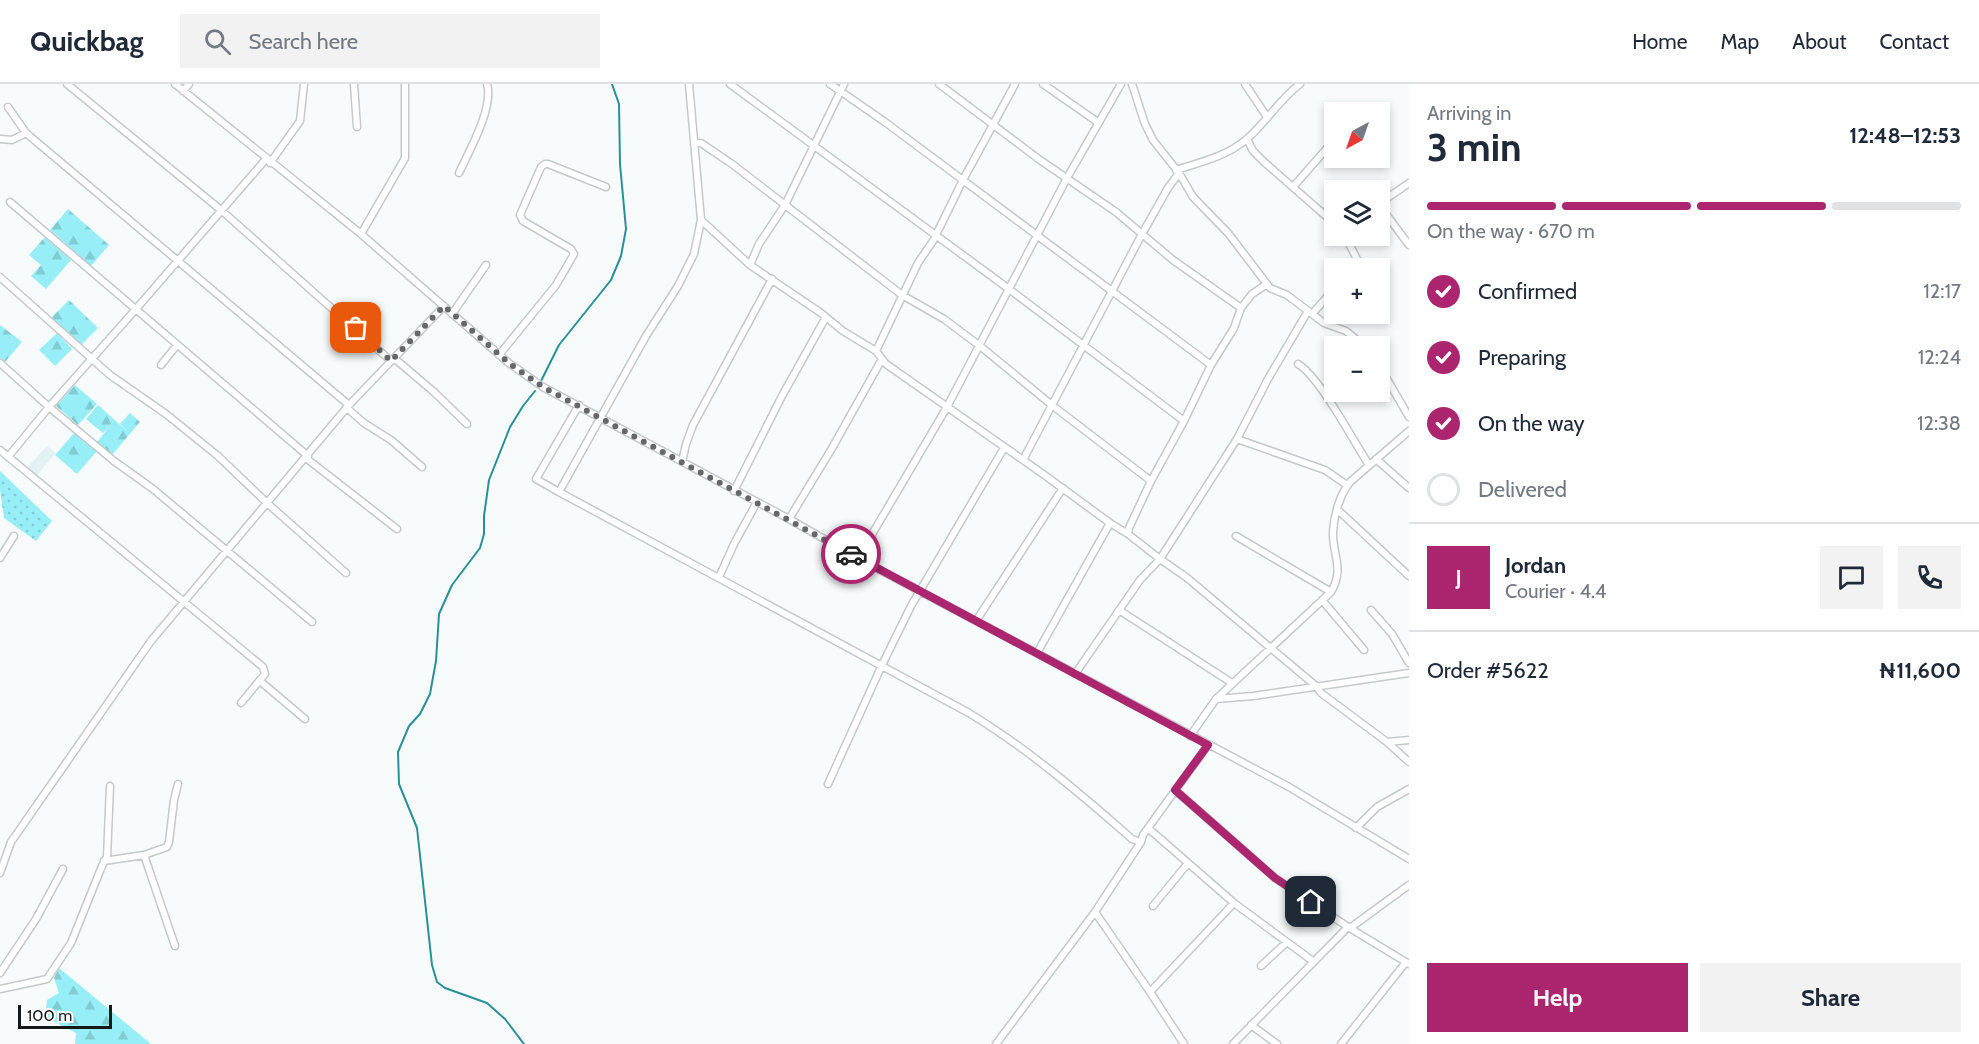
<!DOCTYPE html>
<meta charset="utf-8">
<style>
:root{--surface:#fff;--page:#f2f2f3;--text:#1f2937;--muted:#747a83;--line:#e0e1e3;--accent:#ab266e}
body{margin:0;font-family:Cabin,sans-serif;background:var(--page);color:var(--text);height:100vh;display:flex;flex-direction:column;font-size:22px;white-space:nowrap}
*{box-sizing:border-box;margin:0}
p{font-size:20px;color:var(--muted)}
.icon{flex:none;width:33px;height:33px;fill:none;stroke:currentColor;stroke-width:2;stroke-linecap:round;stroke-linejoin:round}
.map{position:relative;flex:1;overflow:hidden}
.drawer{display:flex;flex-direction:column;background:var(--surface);width:570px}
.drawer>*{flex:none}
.needle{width:39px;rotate:220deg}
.fabs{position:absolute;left:1324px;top:18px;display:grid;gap:12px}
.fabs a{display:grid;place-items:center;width:66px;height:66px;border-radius:0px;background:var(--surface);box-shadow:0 3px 9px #0003;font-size:30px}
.scale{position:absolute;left:18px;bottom:15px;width:94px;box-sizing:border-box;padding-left:6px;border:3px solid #161818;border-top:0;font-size:16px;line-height:21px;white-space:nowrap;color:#161818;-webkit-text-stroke:4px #fff;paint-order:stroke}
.pin{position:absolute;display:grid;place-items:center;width:51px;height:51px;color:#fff;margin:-26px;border-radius:12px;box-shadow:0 3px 9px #0006}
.courier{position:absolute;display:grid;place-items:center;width:60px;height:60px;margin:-30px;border:4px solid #ab266e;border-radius:50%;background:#fff;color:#222;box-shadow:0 2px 8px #0007}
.summary em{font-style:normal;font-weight:700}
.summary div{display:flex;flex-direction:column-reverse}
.summary{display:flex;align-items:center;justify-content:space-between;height:102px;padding:0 18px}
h1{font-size:39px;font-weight:700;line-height:45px}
.bar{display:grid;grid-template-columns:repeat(4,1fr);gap:9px 6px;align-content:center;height:72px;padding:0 18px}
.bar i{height:8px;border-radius:4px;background:var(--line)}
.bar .current{background:var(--accent)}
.bar p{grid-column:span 4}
.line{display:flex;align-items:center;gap:15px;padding:0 18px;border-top:2px solid var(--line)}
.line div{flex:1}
.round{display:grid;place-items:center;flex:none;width:63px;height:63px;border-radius:0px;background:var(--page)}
ol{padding:0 18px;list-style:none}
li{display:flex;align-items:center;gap:18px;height:66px}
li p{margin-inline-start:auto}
li .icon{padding:6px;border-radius:50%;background:var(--accent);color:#fff;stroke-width:4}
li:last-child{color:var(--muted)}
li i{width:33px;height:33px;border:3px solid var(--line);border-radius:50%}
.button{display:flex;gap:12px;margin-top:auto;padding:12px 18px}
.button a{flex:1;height:69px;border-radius:0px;background:var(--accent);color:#fff;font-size:24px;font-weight:700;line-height:69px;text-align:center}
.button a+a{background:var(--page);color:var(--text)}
header{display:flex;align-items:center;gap:36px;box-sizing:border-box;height:84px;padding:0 30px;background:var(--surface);border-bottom:2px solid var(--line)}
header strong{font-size:28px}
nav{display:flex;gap:33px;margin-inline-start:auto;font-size:21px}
.search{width:420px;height:54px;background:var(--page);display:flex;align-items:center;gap:15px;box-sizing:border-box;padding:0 21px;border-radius:0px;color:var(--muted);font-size:22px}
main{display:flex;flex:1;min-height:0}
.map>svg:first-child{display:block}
.built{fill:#e3f1f2}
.grass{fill:url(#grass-dots)}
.forest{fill:url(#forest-firs)}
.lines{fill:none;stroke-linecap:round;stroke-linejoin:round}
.stream{stroke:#299098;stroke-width:2}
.minor-casing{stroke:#c5c9c9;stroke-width:9}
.minor{stroke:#fff;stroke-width:6}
.done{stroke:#656768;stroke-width:6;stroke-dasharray:0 10.8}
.route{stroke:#ab266e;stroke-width:8}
</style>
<header>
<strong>Quickbag</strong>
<div class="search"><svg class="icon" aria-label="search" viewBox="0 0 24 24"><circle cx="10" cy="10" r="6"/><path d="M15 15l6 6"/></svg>Search here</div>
<nav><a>Home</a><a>Map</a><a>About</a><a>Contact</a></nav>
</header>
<main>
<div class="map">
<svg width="1409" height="960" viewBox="0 0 1409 960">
<defs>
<pattern id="grass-dots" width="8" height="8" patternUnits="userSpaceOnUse" patternTransform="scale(1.5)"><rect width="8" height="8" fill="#97eef6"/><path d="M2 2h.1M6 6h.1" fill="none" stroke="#81cbd2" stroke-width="1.8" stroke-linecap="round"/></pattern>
<pattern id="forest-firs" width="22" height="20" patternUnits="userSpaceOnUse" patternTransform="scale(1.5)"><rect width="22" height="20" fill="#97eef6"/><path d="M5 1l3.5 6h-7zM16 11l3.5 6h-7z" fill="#81cbd2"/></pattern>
</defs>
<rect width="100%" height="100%" fill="#f7fbfc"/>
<path class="built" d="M47,362L56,369L36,392L27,384Z"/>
<path class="grass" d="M0,387L52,437L36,457L4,434L0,406Z"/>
<path class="forest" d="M68,125L109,161L91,182L50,146Z
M45,153L71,176L46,205L31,192L41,181L29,171Z
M69,216L98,244L80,262L51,234Z
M0,241L22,258L5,278L0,274Z
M57,249L72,265L55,282L39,266Z
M75,301L97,320L78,341L56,322Z
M98,321L128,348L120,340L130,329L140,338L112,371L97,358L114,337L103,349L86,335Z
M75,348L97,367L77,390L55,371Z
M59,884L151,960H75L76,949L45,933L47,916L59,909L54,894Z"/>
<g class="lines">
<path class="stream" d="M541,297L559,261L611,196L621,172L626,145L620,80L619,20L612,0
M524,960L505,935L487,919L445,904L437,898L432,881L417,744L399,700L398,668L409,642L420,630L430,610L436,577L439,530L452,501L480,464L484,450V432L489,396L510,343L523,322L535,307"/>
<defs>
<path id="minor" d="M67,0L221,126L391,277
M175,0L361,150L510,280L543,303L789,435L863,477L1289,703L1409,775
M354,0L357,43
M689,0L701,136L694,170L678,202L646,252L559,408L969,629C1028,665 1081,710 1132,755L1141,758L1143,751L1208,661
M730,0L1009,205L1184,337
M830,0L885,38L1211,281
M939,0L1040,76L1116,128L1173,176L1241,224
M1043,0L1099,39
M1132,0L1145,40L1153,56L1179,89L1193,113L1228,149L1270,204L1287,211L1324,239L1346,247L1364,262
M1245,0L1267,33
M183,7L189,0
M8,23L26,49L349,321
M0,55L12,56L26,49
M1247,55L1253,67L1263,77L1335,140
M694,60L701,59L732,80L902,211L944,235L980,262L1053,322L1151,397
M270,79L300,37L304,0
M1176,86C1201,78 1228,72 1248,54C1267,37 1280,15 1300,0
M459,89C469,67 494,24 487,0
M1293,103L1335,55
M10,118L308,372
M1380,119L1409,99
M1380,122L1409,161
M701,136L750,181L821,229L843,247L876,267L886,280L1043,390L1110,439L1128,450
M361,150L405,74V0
M1345,152L1358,177L1356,184
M750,181L759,160L785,121L844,0
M0,193L110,291L166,330L218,372L267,419L346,489
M1308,227L1268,295L1237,355L1160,475L1186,493L1316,602L1321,609L1387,658L1409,678
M452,230L486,181
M1312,230L1335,204
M876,267L918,179L933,157L963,96L1015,0
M499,271L556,201L574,170L571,165L523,137L520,131L541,83L545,80H548L606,103
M394,274L434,308L467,340
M0,279L49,323L114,377L153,405L312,538
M1298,280C1319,292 1354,358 1369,381
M161,281L177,261
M1380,283L1409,333
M347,324L364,339L391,356L422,383
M1237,355L1325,386L1347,401
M0,366L263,583L265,590L241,619
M8,373L49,323L136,225L266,75
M306,374L397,445
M1376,375L1409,404
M1023,376L1142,150L1168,104L1179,89
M682,378L686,360L693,341L772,195
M734,407L782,312L826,233
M559,408L536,395L579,321
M1338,426L1409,492
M789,435L831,366L882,275
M1236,452L1331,508
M0,474L14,452
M858,474L947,323L1067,94L1121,0
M719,493L735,458L757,418
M1322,516L1364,566
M1119,526L1232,599
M1371,526L1392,550L1409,579
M976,537L1063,404
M1037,569L1110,439
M1075,590L1140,496L1160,475L1128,450L1129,444L1151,397L1184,337L1211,281L1234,244L1241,224L1252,210L1267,200
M260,597L305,635
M1216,615L1253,612L1409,589
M1190,652L1216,615L1331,508C1345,484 1332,471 1333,447C1334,431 1340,410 1350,398L1409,347
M1387,658L1409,656
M828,700L882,581L911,522L1004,364
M1175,706L1275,794L1348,843L1409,880
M1148,744L1234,819L1314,878
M1356,744L1377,723L1409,705
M144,771L175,862
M104,777L144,771L167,763L169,758L174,716L178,700
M0,789L11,758L151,557L349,321L444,222
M1153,822L1188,779
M1095,828L1150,908L1184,960
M1350,844L1409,801
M1261,882L1287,858
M0,889L36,835L63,785
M0,905L47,895L71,859L102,782L107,773L110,702
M1150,908L1234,819
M1251,941L1277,960
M996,960L1095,828L1141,758
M1233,960L1348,843
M1341,960L1406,878"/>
</defs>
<use href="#minor" class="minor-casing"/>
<use href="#minor" class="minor"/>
</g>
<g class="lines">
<path class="done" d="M356,244L391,277L444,222L510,280L543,303L851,470"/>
<path class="route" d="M851,470L1208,661L1175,706L1275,794L1311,818"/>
</g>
</svg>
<div class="fabs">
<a><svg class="needle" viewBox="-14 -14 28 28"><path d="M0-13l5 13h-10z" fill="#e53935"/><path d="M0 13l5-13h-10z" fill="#747a83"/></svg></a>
<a><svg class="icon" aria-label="layers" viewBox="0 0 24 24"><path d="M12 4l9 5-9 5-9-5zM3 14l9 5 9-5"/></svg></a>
<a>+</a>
<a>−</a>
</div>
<div class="scale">100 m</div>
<div class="pin" style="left:356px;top:244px;background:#ea580c"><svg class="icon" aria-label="bag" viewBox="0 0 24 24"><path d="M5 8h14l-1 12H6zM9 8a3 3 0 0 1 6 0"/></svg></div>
<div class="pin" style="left:1311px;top:818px;background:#1f2937"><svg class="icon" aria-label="home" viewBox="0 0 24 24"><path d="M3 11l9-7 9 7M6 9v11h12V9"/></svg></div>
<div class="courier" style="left:851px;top:470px"><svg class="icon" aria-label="car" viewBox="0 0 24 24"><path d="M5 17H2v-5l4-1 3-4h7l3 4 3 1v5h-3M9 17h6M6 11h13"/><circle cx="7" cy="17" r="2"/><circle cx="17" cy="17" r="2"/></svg></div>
</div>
<section class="drawer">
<div class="summary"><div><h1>3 min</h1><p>Arriving in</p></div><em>12:48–12:53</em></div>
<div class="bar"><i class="current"></i><i class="current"></i><i class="current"></i><i></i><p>On the way · 670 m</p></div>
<ol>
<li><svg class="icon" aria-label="check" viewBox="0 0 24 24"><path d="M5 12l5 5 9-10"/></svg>Confirmed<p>12:17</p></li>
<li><svg class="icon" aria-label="check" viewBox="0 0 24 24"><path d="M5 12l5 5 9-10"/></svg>Preparing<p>12:24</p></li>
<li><svg class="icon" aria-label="check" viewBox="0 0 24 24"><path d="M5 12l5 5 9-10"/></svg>On the way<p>12:38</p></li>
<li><i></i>Delivered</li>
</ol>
<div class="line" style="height:108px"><b class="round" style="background:var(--accent);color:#fff">J</b><div><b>Jordan</b><p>Courier · 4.4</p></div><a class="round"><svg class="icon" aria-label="chat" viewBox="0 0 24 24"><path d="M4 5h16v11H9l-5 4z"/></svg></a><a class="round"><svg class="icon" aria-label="phone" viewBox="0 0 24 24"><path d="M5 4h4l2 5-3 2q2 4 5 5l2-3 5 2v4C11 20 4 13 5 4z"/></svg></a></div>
<div class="line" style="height:78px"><div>Order #5622</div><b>₦11,600</b></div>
<div class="button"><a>Help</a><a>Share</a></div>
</section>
</main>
